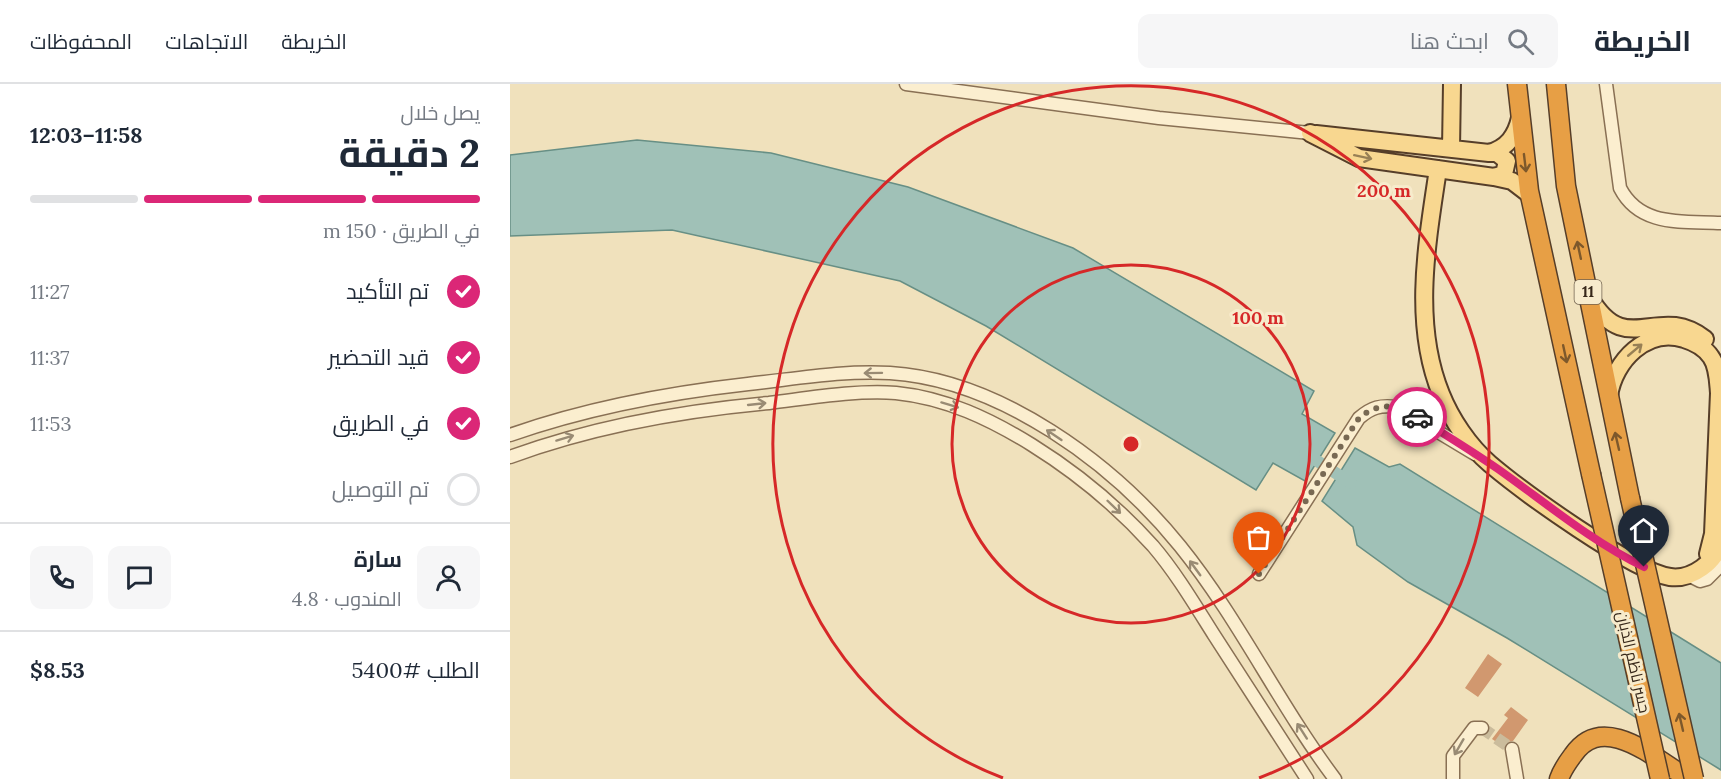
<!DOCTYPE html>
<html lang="ar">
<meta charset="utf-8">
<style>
:root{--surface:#fff;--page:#f6f6f7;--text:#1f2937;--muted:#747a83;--line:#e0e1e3;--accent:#db2777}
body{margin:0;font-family:Lora,Cairo,serif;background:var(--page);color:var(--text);direction:rtl;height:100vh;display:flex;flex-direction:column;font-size:22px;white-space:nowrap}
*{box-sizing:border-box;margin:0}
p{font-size:20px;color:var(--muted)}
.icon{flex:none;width:33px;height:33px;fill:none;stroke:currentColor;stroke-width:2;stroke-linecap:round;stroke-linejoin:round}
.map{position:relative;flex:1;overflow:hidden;direction:ltr}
.side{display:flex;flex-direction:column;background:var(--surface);width:510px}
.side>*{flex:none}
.pin{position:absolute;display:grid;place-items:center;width:51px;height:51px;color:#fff;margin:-62px -26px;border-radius:50% 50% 50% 0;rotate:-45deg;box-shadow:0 0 6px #0007}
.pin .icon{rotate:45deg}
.courier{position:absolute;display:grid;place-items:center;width:60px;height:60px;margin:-30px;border:4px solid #db2777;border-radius:50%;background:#fff;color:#222;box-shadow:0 2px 8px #0007}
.head em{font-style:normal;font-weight:700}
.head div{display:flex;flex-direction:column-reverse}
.head{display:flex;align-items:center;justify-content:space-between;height:102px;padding:0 30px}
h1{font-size:39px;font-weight:700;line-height:45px}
.bar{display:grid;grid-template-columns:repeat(4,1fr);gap:9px 6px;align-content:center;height:72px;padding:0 30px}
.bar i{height:8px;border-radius:4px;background:var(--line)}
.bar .current{background:var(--accent)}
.bar p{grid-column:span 4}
.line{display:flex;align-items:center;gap:15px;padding:0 30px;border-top:2px solid var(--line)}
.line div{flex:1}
.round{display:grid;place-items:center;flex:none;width:63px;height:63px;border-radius:12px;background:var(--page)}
ol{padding:0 30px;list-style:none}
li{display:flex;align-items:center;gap:18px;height:66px}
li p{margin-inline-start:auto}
li .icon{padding:6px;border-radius:50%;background:var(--accent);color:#fff;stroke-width:4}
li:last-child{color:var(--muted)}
li i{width:33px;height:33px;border:3px solid var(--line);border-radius:50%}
header{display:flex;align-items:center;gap:36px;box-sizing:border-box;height:84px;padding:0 30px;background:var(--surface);border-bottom:2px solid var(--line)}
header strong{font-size:28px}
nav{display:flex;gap:33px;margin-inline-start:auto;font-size:21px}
.search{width:420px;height:54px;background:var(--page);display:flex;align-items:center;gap:15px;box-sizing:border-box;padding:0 21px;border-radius:12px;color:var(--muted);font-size:22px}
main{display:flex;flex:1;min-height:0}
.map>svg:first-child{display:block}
.water{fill:#a0c1b7;stroke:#678f85;stroke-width:1.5}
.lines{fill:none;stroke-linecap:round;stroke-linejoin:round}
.canal{stroke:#a0c1b7;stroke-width:12}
.building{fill:#d1986f}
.minor-tunnel{stroke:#cbbc9c;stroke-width:12;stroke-dasharray:12 6;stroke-linecap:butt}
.minor-casing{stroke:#897054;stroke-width:15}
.major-casing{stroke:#563e29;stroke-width:20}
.highway-casing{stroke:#563e29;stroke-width:21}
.minor{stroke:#fbeecf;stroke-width:12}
.major{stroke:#f8d790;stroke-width:16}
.highway{stroke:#e79f45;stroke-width:18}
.highway-bridge-casing{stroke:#563e29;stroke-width:21;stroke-linecap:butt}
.highway-bridge{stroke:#e79f45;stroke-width:18}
.oneway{stroke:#988055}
.oneway2{stroke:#7d582b}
.oneway3{stroke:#998b74}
.done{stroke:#786953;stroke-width:6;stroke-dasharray:0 10.8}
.route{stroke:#db2777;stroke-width:8}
.ring{fill:none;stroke:#d62828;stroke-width:3}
.labels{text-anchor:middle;stroke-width:6;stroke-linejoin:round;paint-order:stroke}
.shield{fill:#f7ebcc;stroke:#71624f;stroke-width:1.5}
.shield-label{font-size:15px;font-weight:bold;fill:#37281a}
.street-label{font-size:16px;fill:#37281a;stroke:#f7ebcc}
.centre{fill:#d62828;stroke:#f7ebcc;stroke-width:3}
.ring-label{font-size:18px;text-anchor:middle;font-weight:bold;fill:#d62828;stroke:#f7ebcc;stroke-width:6;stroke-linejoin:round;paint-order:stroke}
</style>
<header>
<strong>الخريطة</strong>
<div class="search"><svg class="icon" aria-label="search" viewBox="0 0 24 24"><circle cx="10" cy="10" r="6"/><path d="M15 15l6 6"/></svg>ابحث هنا</div>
<nav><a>الخريطة</a><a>الاتجاهات</a><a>المحفوظات</a></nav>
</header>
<main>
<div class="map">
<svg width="1211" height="695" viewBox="0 0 1211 695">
<rect width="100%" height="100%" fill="#f0e1bc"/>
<path class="water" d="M127,56L261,69L398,103L563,164L804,307L792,330L825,349L795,397L763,379L746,406L476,242L390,197L162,146L0,152V71Z
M845,364L879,383L890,380L1211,579V686L997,554L898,498L847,461L843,443L812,417Z"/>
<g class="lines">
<path class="canal" d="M795,369L841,399"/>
</g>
<path class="building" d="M978,570L992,580L968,613L955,604Z
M1001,623L1018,636L1003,657L997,658L994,663L982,655L998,634L994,631Z"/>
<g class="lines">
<path class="minor-tunnel" d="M972,644L1002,665"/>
<defs>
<path id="minor" d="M396,0L649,34L800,49
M1096,0L1110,104C1130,143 1172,137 1211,139
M0,351C77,324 157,309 238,300C285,295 333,286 380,289C490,296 603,379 670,462C729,535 769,621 825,695
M0,373C84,342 170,327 259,319C300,314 345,306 386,309C436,314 480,335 522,361C567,389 607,422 643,462C666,489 685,521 704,551C735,599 766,647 797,695
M1183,489L1184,494L1190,497L1197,495L1211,481
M749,490L849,334C862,323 870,321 887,323L965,370
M1002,665L1007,695
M943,695V672L964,644H972"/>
<path id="major" d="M800,49L849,74L984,93L1002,97L1019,110
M806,50L979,69C997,64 1006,52 1010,34
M941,65L942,0
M979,69H987L997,77L994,90L984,93
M928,85C917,159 902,239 931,310C941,335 959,362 980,380C1012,407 1122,487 1160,493C1182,496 1206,478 1211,457
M1080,214C1117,276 1147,218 1195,255
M1099,312C1104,277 1137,243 1174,255C1184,258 1195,264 1201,273C1208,283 1208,298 1209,309L1203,450L1198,470"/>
<path id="highway" d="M1007,0L1019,107L1081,390
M1046,0L1056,102L1120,414
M1049,695C1052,686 1057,679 1063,671C1094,626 1146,676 1179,695"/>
</defs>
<use href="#minor" class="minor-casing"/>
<use href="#major" class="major-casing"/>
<use href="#highway" class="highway-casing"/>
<use href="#minor" class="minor"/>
<use href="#major" class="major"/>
<use href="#highway" class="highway"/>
<defs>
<path id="highway-bridge" d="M1081,390L1150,695
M1120,414L1184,695"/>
</defs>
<use href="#highway-bridge" class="highway-bridge-casing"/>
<use href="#highway-bridge" class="highway-bridge"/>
</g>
<defs><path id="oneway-shaft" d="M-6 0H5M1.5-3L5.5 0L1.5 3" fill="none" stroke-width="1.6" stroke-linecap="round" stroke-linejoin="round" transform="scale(1.5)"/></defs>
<g class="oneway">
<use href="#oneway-shaft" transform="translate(853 73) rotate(12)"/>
<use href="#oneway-shaft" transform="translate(1125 266) rotate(-40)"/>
</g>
<g class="oneway2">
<use href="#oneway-shaft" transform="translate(1015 79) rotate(83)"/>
<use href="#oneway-shaft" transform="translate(1069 166) rotate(-102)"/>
<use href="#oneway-shaft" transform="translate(1055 270) rotate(78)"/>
<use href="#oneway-shaft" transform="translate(1107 357) rotate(-103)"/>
<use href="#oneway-shaft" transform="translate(1171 638) rotate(-103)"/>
</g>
<g class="oneway3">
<use href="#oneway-shaft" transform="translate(363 289) rotate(179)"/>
<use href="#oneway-shaft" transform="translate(247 320) rotate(-6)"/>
<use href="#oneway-shaft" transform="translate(440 321) rotate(17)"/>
<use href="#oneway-shaft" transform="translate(544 351) rotate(-146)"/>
<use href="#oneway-shaft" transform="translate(55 354) rotate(-17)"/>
<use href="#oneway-shaft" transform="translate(604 423) rotate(44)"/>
<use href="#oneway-shaft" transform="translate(685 484) rotate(-126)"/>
<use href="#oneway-shaft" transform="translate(792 647) rotate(-123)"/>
<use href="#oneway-shaft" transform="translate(949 663) rotate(120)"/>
</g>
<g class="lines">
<path class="done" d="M749,490L849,334C868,318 886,320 907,333"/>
<path class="route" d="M907,333C934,350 962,367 988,385C1036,419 1081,457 1134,483"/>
</g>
<g class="ring">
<circle cx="621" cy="360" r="179"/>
<path d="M493 694A358 358 0 1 1 749 694"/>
</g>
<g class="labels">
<rect class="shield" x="1064.5" y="196" width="27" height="24" rx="4.5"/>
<g class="shield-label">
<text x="1078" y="213">11</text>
</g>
<g class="street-label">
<text transform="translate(1124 578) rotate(77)" y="6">جسر ناظم الذبان</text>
</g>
</g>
<circle cx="621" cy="360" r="9" class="centre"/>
<g class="ring-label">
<text x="874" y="113">200 m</text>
<text x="748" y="240">100 m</text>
</g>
</svg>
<div class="pin" style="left:749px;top:490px;background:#ea580c"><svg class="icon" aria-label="bag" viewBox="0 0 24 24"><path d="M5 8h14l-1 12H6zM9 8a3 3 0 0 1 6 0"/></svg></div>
<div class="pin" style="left:1134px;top:483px;background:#1f2937"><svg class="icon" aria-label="home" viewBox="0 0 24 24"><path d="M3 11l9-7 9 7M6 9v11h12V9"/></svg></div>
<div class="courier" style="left:907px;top:333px"><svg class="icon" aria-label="car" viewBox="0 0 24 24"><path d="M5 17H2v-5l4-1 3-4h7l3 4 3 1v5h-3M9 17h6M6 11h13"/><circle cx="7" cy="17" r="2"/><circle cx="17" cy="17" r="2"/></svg></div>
</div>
<section class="side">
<div class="head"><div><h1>2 دقيقة</h1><p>يصل خلال</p></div><em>11:58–12:03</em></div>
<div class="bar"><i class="current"></i><i class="current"></i><i class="current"></i><i></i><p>في الطريق · 150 m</p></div>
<ol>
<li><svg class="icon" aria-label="check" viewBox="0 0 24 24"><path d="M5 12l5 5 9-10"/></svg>تم التأكيد<p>11:27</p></li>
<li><svg class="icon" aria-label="check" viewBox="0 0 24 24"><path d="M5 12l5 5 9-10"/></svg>قيد التحضير<p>11:37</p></li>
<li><svg class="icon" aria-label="check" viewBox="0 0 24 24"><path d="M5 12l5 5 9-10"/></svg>في الطريق<p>11:53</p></li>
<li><i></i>تم التوصيل</li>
</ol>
<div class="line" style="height:108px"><a class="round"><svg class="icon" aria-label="person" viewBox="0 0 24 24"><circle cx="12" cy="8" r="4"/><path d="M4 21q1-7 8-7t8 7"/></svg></a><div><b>سارة</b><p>المندوب · 4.8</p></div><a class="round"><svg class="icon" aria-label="chat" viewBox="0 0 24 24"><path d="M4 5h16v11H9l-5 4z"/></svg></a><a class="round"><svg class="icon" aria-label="phone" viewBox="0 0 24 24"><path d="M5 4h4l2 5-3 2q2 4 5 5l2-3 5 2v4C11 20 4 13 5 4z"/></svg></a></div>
<div class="line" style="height:78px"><div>الطلب #5400</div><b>$8.53</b></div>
</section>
</main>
